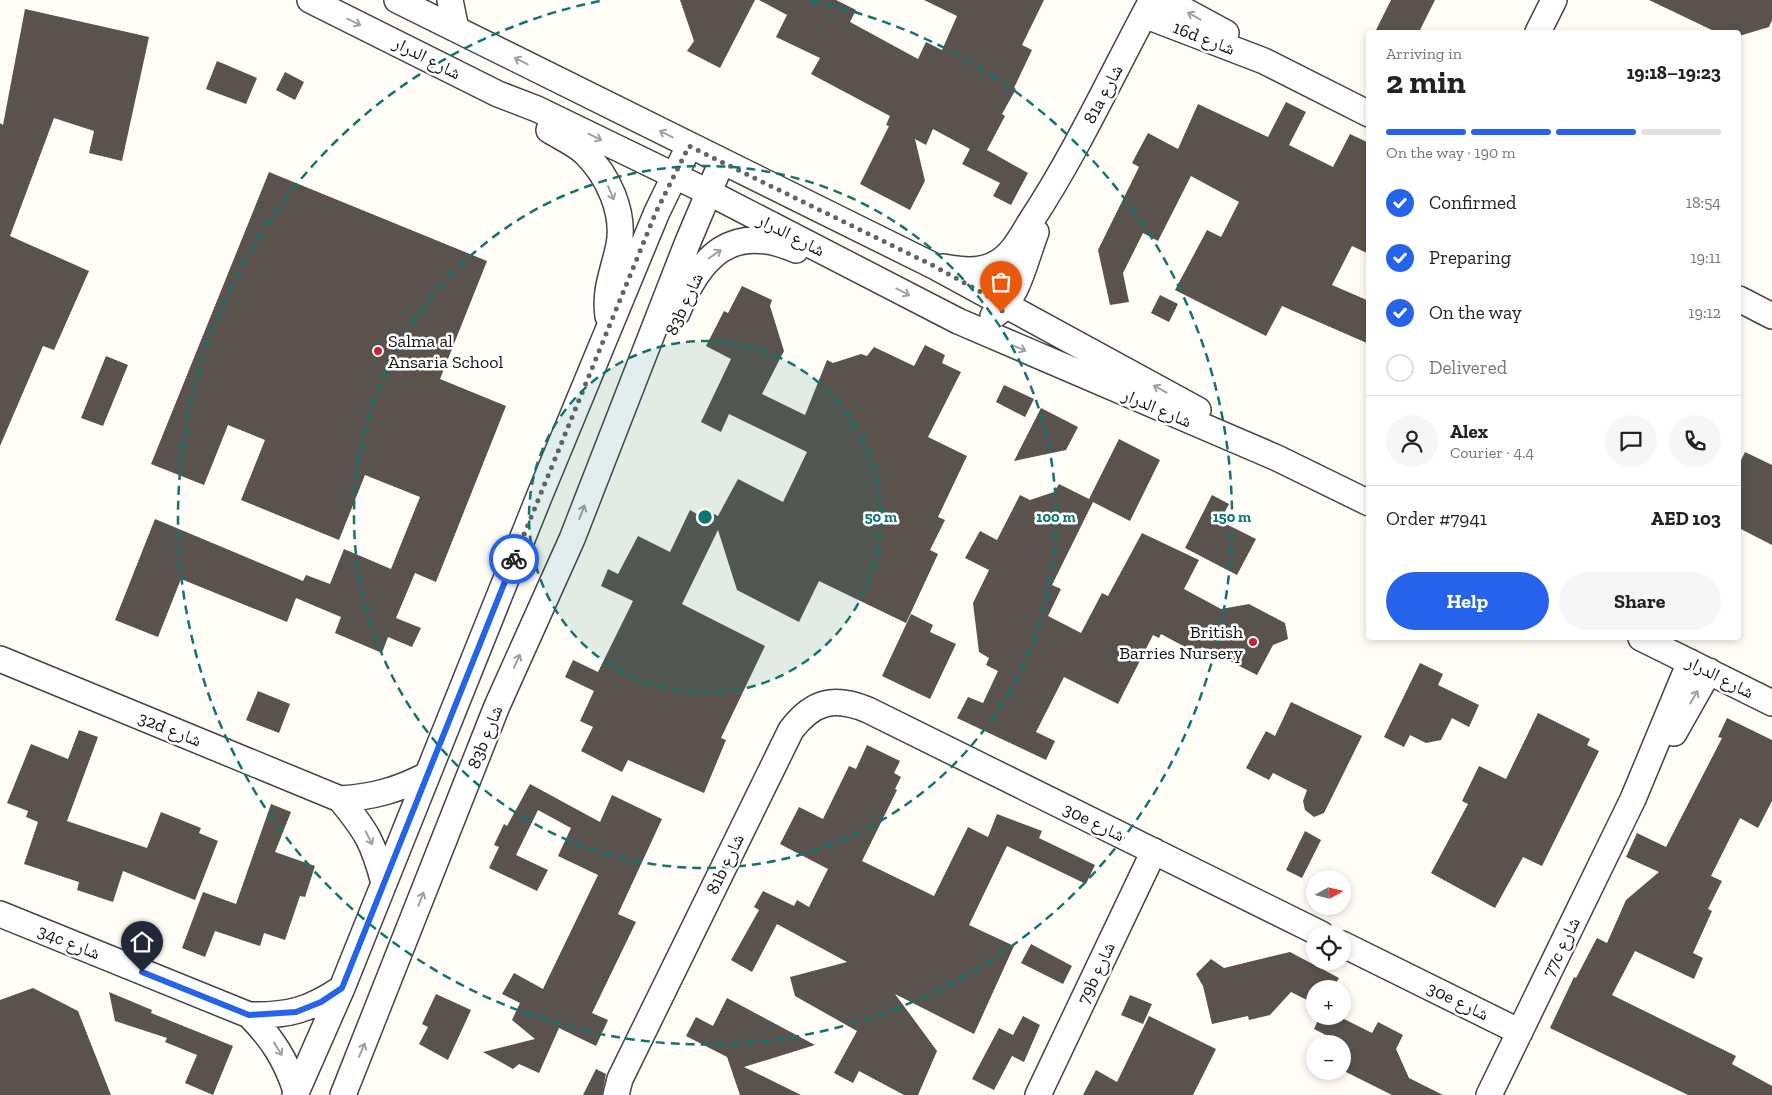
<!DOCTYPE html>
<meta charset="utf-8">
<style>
:root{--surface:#fff;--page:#f6f6f6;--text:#222;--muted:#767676;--line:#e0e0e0;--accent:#2563eb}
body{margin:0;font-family:"Zilla Slab","Noto Naskh Arabic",serif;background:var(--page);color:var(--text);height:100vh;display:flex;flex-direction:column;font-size:19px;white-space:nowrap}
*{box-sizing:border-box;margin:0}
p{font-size:16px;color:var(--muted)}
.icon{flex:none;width:28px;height:28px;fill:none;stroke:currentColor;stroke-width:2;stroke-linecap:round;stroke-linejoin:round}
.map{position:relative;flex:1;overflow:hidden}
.sheet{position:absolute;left:1366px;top:30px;width:375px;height:610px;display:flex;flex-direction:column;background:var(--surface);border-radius:5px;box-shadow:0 2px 8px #0003}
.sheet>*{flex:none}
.needle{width:32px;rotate:82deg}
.controls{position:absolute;left:1306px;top:870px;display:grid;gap:10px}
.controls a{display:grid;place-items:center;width:45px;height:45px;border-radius:50%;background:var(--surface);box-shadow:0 2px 8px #0003;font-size:25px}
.pin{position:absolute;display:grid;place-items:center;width:42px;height:42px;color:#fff;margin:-51px -21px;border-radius:50% 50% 50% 0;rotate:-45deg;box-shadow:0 0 5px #0007}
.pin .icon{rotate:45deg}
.courier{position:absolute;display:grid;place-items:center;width:50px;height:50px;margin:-25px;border:4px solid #2563eb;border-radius:50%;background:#fff;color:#222;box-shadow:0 1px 6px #0007}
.headline em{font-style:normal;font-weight:700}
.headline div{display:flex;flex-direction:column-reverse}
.headline{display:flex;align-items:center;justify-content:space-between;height:85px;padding:0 20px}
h1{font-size:32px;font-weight:700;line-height:38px}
.bar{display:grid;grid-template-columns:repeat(4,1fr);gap:8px 5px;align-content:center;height:60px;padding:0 20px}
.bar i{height:6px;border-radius:4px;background:var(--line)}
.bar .current{background:var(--accent)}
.bar p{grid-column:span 4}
.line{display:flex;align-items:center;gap:12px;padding:0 20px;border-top:1px solid var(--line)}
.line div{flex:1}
.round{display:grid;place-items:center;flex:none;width:52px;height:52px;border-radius:26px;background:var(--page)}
ol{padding:0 20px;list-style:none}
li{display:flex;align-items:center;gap:15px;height:55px}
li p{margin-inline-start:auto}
li .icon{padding:5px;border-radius:50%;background:var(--accent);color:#fff;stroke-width:4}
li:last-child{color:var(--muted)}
li i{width:28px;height:28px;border:2px solid var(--line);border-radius:50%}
.cta{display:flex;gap:10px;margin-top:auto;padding:10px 20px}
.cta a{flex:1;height:58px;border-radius:30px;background:var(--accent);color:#fff;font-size:20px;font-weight:700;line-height:58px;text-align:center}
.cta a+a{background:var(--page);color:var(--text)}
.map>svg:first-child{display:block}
.building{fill:#5a524d}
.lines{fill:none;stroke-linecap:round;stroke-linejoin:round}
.street-casing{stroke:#444;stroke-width:28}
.street{stroke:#fff;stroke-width:25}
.oneway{stroke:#a0a0a0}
.done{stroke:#646461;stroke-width:5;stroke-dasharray:0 9}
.route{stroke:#2563eb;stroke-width:6}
.ring{fill:none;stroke:#0f766e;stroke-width:2.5;stroke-dasharray:9 6}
.poi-dot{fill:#c4262e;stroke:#fff;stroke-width:2}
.labels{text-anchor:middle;stroke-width:5;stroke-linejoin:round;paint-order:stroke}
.street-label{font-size:18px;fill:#111;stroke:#fff}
.poi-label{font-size:18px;fill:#111;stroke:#fff;text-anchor:start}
.centre{fill:#0f766e;stroke:#fff;stroke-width:2.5}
.ring-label{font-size:15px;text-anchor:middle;font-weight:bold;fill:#0f766e;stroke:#fff;stroke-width:5;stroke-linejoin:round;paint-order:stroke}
</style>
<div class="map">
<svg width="1772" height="1095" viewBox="0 0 1772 1095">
<rect width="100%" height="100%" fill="#fffdf5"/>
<path class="building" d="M680,0H755L720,68L687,51L694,41Z
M759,0H836L856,10L850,22L918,59L926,42L942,50L957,16L924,0H1044L1022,45L1032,50L1014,88L1016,89L1002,114L1005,116L987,150L1028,173L1011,205L993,196L1000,183L962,164L970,149L933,129L926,145L915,139L925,181L910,210L860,184L889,126L886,125L890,116L811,74L820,58L776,37L787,15Z
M1391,0H1435L1419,32H1375Z
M1649,0H1772V20L1769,27L1739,36V32H1716Z
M25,9L149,37L122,161L89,153L94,131L54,118L10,236L89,271L54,350L43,346L0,446V123L3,125Z
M217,61L257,78L246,104L206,89Z
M285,72L304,82L295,100L276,90Z
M1286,102L1306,112L1289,145L1333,167L1350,134L1369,143V254L1352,246L1332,285L1369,301V344L1282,306L1266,336L1175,290L1207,230L1221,237L1239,202L1191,176L1158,241L1143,233L1123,273L1129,302L1110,305L1098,250L1139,167L1132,163L1148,133L1178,149L1198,104L1268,137Z
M269,172L487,261L440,379L506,406L436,582L415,573L396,618L421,628L412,647L388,637L382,653L335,633L341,617L296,598L287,622L181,579L158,637L115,620L155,519L303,581L306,575L330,584L344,549L391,569L420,497L365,475L339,540L241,500L265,440L228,425L204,485L151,464Z
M742,286L772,300L770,306L784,351L762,394L805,415L827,360L833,363L861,354L867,356L874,347L914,366L925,345L945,355L942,363L961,372L928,437L967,456L938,517L945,520L930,550L938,554L906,623L819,581L799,622L737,590L718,530L682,604L765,646L721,738L726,740L704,793L628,760L622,772L581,751L593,727L580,721L594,691L565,677L573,660L598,672L633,601L601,586L608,569L618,574L638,536L670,552L690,510L702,517L706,510L718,516L738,479L783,502L807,452L729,414L721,432L701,422L731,359L706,346L724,311L728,313Z
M1160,295L1178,304L1169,322L1151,313Z
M106,356L128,365L103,426L81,418Z
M1004,385L1034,399L1025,417L996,402Z
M1041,408L1078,427L1066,450L1014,461Z
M1119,439L1160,460L1130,521L1093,502L1052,585L1061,589L1048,616L1081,633L1102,593L1108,596L1142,533L1199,560L1184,589L1221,609L1249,604L1285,623L1288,639L1273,645L1257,675L1202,647L1198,654L1161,634L1159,638L1153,635L1118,704L1064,677L1036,732L1055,741L1046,760L957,718L968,697L983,703L998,671L986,665L989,658L979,652L973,603L989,570L965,558L980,531L997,540L1020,495L1030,500L1054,492L1059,484L1089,499Z
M1745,452L1772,465V545L1739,528V464Z
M1212,495L1229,504L1220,521L1256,539L1237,575L1185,548Z
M911,614L933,625L930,632L956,644L930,699L882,676Z
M1420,663L1443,674L1438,685L1479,705L1469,727L1452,718L1441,740L1426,743L1410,735L1404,747L1384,737Z
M258,691L290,704L279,733L246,720Z
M1291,702L1362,736L1324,813L1314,817L1305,810L1303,801L1307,790L1273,773L1269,780L1246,768L1266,731L1275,736Z
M1538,713L1590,739L1587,745L1599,751L1542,866L1523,857L1495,908L1431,873L1468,804L1462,801L1479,766L1506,779Z
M1727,718L1772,740V801L1758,828L1740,818L1711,876L1722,881L1708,909L1712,911L1693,953L1703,958L1694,979L1635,951L1612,995L1736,1056L1732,1064L1772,1086V1095H1688L1550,1028L1574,977L1576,978L1597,938L1607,943L1626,900L1659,872L1626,857L1637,833L1666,847L1722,738L1718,737Z
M79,730L98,737L67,821L147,848L161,812L201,828L199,833L218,841L195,900L123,871L113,902L77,890L79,882L24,864L38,822L26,817L28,811L7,803L31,744L68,759Z
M867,745L900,761L894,773L901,777L895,789L897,790L862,861L934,896L968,827L988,837L997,814L1042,831L1039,838L1095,865L1086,884L1007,846L969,925L1014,946L974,1034L895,994L937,1051L918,1095H904L859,1071L853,1083L834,1073L857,1031L795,996L790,977L847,962L777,924L752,972L731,960L759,910L754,907L763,891L794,906L797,900L809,907L828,869L780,844L799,807L823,819L849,766L856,769Z
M530,784L600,822L612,795L662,819L618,914L636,922L592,1013L608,1020L596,1046L559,1028L539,1073L519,1064L513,1069L483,1052L535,1039L512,1020L520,1003L502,994L514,973L543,989L598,875L558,856L571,828L538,810L516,855L548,870L537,891L489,868L499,847L494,845L504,824L507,826Z
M271,804L291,812L275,852L315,866L305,897L300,896L285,940L264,933L260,946L215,931L205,957L182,948L203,892L236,904Z
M1305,831L1321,840L1302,878L1286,870Z
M1031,944L1072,966L1063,984L1021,963Z
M1290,952L1339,978L1333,989H1315V1004L1291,992L1270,1015L1249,1020L1248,1016L1212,1024L1203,986L1196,974L1211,959L1224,968Z
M33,988L78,1011L111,1095H0V1000Z
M109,992L152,1010L151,1013L233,1046L213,1095L185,1083L197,1055L165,1042L167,1038L115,1021Z
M436,994L471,1010L448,1060L419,1044L428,1027L422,1024Z
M1130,995L1152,1004L1143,1024L1121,1015Z
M727,998L815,1045L744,1067L801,1095H740L727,1057L686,1036L696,1017L713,1026Z
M1023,1016L1040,1025L1024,1062L1012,1056L994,1090L972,1079L999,1028L1013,1035Z
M1149,1016L1216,1049L1193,1095H1083L1096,1070L1117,1082Z
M1320,1016H1338L1372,1033L1378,1022L1403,1035L1396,1049L1409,1078L1443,1095H1392L1342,1070V1043L1314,1029Z
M596,1069L606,1074L602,1095H583Z"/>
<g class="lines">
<defs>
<path id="street" d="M310,0L498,94L537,109L708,192L958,321L1277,458L1369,503
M397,0L934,266L1198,410
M450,0L456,29
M1165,0L1226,33
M1144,15L1264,61L1369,114
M1538,32L1554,0
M549,130C560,137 574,143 584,152C608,175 625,212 619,245C614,270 604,290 608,316
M943,267C961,270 978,273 995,264C1012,256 1021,237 1031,221C1077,151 1112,74 1152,0
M1739,299L1772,316
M677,313C700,256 732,222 796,250
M993,316C1017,303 1026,257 1036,232
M1641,638L1772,703
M0,659L340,799C373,797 398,790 427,775
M1674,733L1709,671
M340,799C367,832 373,842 384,883
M0,914L249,1015C288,1016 310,1010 342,988
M1342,944L1520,1032
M249,1015C272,1038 286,1060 296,1091
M295,1095L342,988L539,497L657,212L689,146
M343,1095L497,706L572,539L687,244L722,161
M616,1095L620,1079L791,730C813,701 834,696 868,710L1321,934
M1038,1095L1154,851
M1489,1095L1633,799L1690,662"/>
</defs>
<use href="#street" class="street-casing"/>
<use href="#street" class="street"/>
</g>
<defs><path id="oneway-shaft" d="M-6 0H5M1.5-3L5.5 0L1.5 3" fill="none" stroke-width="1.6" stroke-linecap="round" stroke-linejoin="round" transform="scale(1.25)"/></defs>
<g class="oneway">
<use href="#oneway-shaft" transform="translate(1194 16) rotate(-151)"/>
<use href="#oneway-shaft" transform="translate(354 22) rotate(27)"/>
<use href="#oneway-shaft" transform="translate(521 61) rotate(-153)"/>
<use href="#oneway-shaft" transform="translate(666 134) rotate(-153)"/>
<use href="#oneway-shaft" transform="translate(595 137) rotate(26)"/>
<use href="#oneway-shaft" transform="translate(611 193) rotate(67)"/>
<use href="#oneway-shaft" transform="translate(715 254) rotate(-35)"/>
<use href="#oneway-shaft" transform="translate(903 292) rotate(28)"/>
<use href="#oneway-shaft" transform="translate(1019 348) rotate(23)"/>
<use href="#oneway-shaft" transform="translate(1160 389) rotate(-151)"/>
<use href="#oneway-shaft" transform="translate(582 512) rotate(-69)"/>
<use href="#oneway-shaft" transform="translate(517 661) rotate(-66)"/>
<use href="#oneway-shaft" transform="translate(1694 697) rotate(-60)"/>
<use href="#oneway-shaft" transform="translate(369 838) rotate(63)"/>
<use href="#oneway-shaft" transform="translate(421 899) rotate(-69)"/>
<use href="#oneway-shaft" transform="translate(278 1049) rotate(58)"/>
<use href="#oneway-shaft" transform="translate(362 1050) rotate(-67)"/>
</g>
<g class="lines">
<path class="done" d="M514,559L656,212L689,146L934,266L1006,306L1001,312"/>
<path class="route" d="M142,972L249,1015L296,1012L321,1002L342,988L514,559"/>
</g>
<circle cx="705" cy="517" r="176" fill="#0f766e" fill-opacity=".12"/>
<g class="ring">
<circle cx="705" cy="517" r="176"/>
<circle cx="705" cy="517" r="351"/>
<path d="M810 1A527 527 0 1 1 600 1"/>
</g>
<g class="poi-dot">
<circle cx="378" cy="351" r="5"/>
<circle cx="1253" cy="642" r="5"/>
</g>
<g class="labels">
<g class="street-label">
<text transform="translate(1204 38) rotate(21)" y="6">16d شارع</text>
<text transform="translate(427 58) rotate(27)" y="6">شارع الدرار</text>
<text transform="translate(1103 94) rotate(-62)" y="6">81a شارع</text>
<text transform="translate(791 235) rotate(27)" y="6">شارع الدرار</text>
<text transform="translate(684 304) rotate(-65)" y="6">83b شارع</text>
<text transform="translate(1157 408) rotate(23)" y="6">شارع الدرار</text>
<text transform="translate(1720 677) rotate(27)" y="6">شارع الدرار</text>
<text transform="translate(170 729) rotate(22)" y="6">32d شارع</text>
<text transform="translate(485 737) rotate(-68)" y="6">83b شارع</text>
<text transform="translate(1094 822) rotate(26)" y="6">30e شارع</text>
<text transform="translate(725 864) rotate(-64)" y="6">81b شارع</text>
<text transform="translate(69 942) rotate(22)" y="6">34c شارع</text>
<text transform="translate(1561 947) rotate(-64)" y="6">77c شارع</text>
<text transform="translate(1096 973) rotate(-65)" y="6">79b شارع</text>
<text transform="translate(1458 1001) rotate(26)" y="6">30e شارع</text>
</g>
<g class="poi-label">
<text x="388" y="347">Salma al<tspan x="388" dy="21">Ansaria School</tspan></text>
<text x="1243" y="638" text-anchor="end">British<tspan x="1243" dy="21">Barries Nursery</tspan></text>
</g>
</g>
<circle cx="705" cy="517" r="8" class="centre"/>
<g class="ring-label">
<text x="881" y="522">50 m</text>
<text x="1056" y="522">100 m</text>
<text x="1232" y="522">150 m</text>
</g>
</svg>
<div class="controls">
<a><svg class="needle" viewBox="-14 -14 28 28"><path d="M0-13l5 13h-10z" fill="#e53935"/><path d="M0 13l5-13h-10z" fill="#767676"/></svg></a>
<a><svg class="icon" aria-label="locate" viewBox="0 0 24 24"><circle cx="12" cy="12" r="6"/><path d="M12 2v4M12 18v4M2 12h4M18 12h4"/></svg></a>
<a>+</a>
<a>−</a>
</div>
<div class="pin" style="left:1001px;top:312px;background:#ea580c"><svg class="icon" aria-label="bag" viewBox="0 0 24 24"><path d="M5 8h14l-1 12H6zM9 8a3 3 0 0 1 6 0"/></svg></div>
<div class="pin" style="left:142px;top:972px;background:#1f2937"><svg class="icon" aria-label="home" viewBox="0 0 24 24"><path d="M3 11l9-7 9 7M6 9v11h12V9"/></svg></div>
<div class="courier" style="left:514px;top:559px"><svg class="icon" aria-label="bike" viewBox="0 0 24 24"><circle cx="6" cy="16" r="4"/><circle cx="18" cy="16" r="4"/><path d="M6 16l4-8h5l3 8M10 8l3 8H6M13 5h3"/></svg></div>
<section class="sheet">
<div class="headline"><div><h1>2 min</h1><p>Arriving in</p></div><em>19:18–19:23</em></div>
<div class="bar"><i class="current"></i><i class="current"></i><i class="current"></i><i></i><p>On the way · 190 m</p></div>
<ol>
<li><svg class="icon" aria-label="check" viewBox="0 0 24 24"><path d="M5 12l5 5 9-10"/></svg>Confirmed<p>18:54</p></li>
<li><svg class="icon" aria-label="check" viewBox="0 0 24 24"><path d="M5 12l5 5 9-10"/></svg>Preparing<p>19:11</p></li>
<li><svg class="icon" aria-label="check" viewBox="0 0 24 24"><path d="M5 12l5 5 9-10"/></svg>On the way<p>19:12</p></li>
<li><i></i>Delivered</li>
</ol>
<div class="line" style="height:90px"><a class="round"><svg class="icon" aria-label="person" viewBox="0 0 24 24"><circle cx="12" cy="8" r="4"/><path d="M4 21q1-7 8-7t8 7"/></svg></a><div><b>Alex</b><p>Courier · 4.4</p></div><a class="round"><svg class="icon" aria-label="chat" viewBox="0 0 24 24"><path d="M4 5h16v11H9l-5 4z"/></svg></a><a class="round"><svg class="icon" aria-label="phone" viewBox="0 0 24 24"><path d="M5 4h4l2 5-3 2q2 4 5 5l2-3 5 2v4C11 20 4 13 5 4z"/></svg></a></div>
<div class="line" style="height:65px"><div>Order #7941</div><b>AED 103</b></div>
<div class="cta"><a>Help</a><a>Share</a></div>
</section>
</div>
